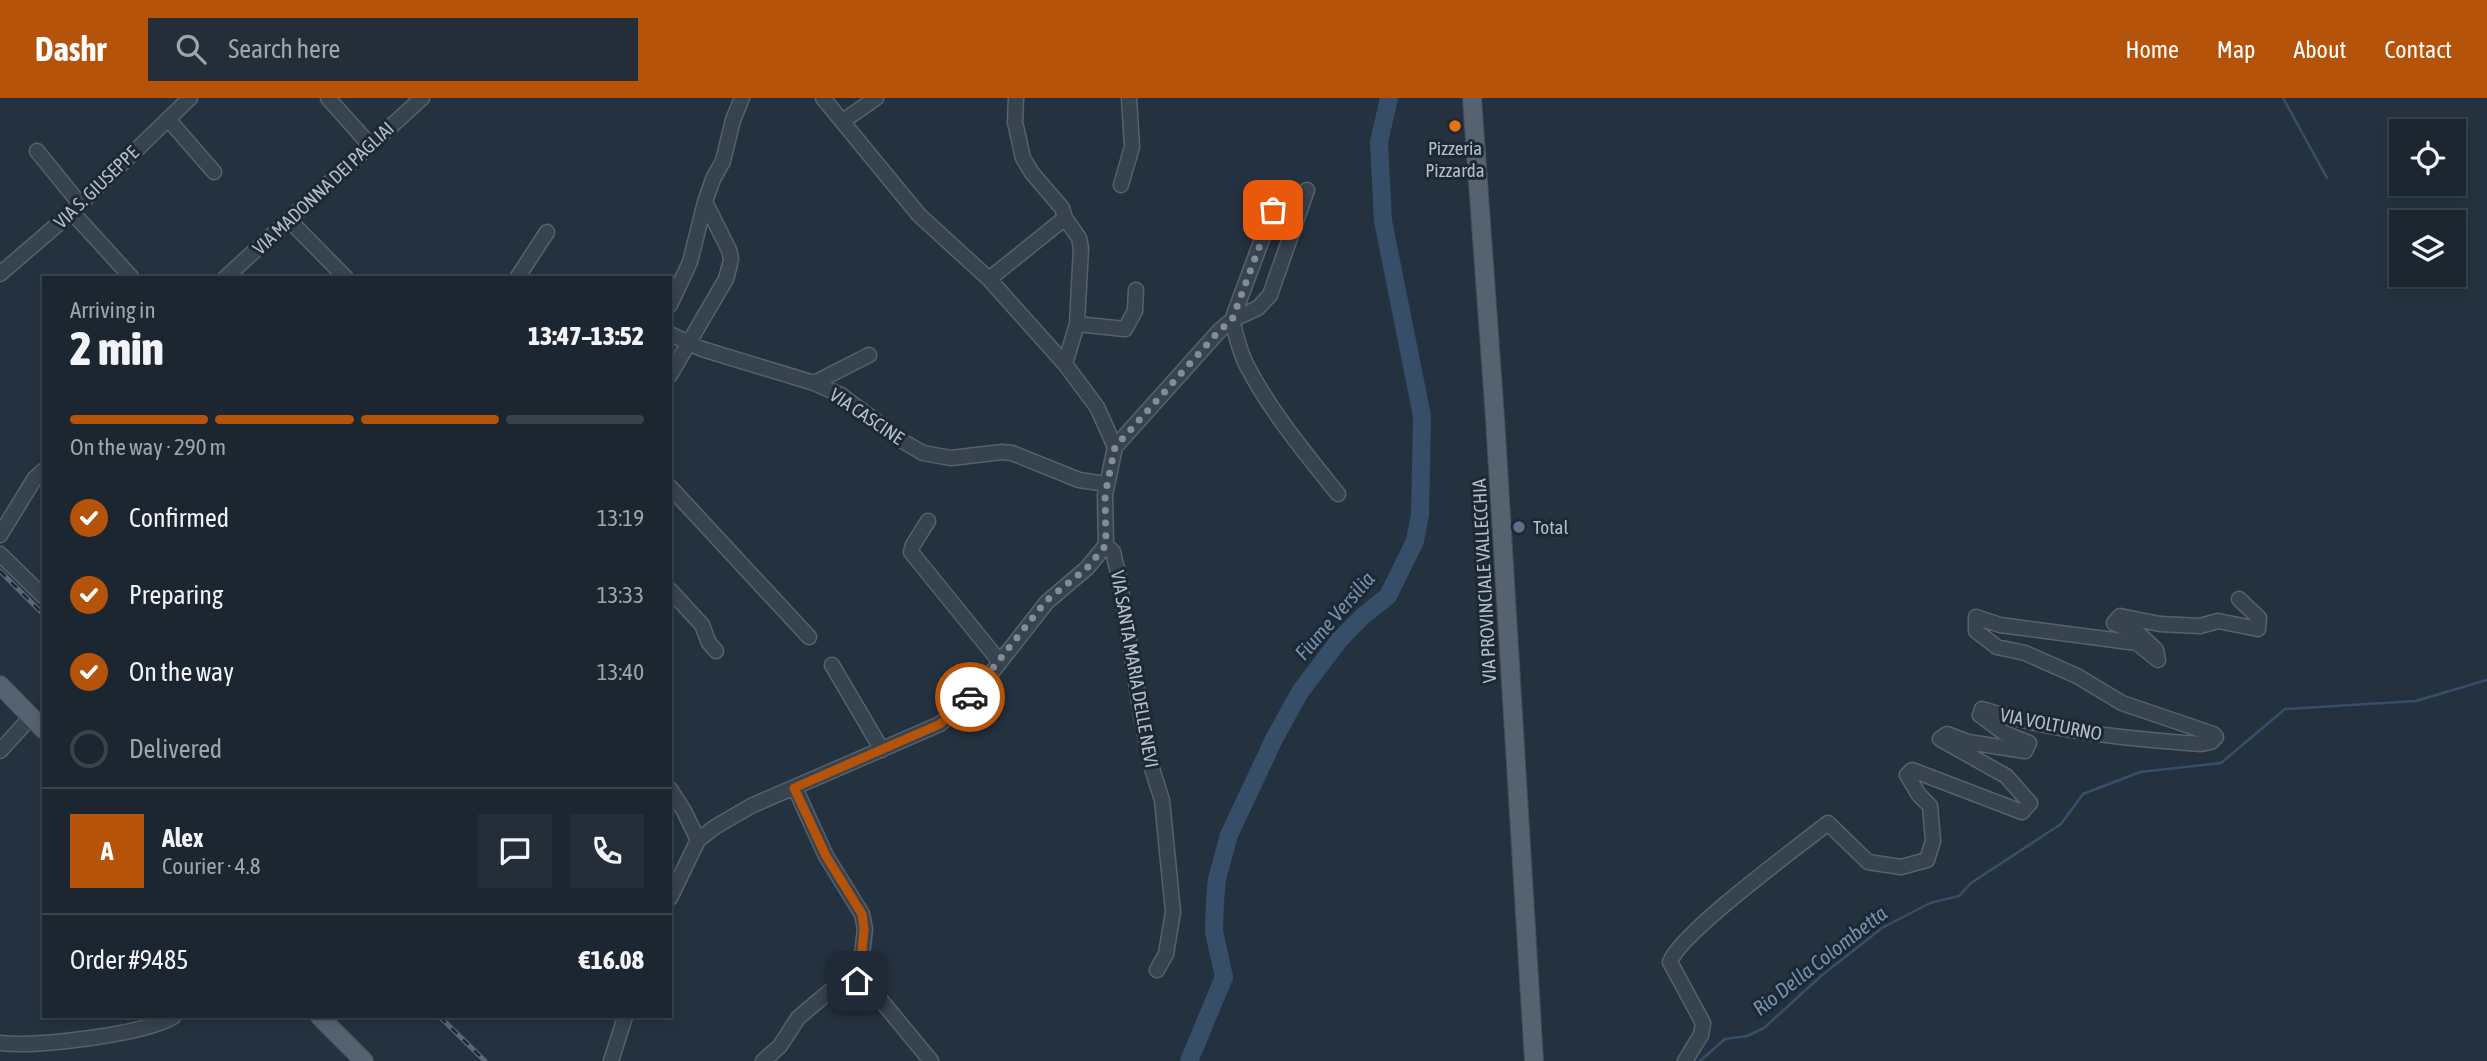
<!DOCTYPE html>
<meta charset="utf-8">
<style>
:root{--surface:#1b2630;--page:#242e38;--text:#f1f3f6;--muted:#a0a5ab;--line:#39434c;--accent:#b45309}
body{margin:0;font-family:"Asap Condensed",sans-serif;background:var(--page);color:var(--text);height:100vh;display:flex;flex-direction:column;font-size:26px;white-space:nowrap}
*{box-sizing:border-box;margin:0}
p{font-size:23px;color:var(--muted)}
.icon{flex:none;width:38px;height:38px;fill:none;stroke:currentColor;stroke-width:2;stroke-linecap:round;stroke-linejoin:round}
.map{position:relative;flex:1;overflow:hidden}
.side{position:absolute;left:42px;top:178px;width:630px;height:742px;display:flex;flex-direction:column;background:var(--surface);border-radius:0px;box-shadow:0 4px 10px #0003,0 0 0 2px var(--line)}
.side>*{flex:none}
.controls{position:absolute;left:2389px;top:21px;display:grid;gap:14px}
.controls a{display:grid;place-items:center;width:77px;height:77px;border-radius:0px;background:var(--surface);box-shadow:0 4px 10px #0003,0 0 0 2px var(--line);font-size:35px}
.pin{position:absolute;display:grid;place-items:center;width:60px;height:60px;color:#fff;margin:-30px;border-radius:14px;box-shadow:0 4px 10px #0006}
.courier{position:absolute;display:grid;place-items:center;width:70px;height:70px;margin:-35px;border:5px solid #b45309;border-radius:50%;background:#fff;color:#222;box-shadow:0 2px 9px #0007}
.headline em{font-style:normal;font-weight:800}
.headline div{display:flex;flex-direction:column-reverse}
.headline{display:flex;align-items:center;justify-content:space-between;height:119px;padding:0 28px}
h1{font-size:46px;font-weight:800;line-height:52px}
.bar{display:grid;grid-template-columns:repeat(4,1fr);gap:10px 7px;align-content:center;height:84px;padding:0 28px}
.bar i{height:9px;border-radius:5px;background:var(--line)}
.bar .active{background:var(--accent)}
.bar p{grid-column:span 4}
.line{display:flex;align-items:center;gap:18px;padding:0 28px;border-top:2px solid var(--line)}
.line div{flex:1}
.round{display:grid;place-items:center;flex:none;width:74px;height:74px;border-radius:0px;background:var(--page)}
ol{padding:0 28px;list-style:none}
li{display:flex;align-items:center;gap:21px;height:77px}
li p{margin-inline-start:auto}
li .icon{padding:7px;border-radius:50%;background:var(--accent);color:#fff;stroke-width:4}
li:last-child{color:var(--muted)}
li i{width:38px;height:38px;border:4px solid var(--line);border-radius:50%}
header{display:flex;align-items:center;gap:42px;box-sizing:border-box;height:98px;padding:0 35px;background:var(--accent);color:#fff}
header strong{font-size:33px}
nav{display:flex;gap:38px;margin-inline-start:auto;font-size:24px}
.search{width:490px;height:63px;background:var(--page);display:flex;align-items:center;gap:18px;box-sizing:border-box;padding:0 24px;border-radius:0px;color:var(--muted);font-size:26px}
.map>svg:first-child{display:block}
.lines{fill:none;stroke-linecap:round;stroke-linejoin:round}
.stream{stroke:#374e68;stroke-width:2.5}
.river{stroke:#374e68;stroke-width:18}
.minor-casing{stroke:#56616d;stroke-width:17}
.major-casing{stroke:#444f5c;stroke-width:20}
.minor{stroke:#384350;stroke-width:14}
.major{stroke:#566270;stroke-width:18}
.rail-casing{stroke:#5a6877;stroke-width:5}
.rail{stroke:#1d2835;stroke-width:2.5;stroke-dasharray:8;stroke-linecap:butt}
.done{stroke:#828d9a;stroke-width:7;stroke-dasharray:0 12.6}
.route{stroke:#b45309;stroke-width:9}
.food-dot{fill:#e8710a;stroke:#1d2835;stroke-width:2.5}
.service-dot{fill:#5c6f8a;stroke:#1d2835;stroke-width:2.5}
.labels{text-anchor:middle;stroke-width:6;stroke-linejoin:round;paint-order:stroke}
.poi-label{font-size:19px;fill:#b4beca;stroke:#1d2835}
.street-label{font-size:19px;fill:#b4beca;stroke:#1d2835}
.water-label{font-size:21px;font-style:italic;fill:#7391af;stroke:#1d2835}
</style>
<header>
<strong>Dashr</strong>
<div class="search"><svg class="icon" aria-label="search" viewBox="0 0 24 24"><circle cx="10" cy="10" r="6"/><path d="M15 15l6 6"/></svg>Search here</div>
<nav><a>Home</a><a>Map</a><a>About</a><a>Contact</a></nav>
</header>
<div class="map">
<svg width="2487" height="963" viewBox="0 0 2487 963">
<rect width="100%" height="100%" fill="#243240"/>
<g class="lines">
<path class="stream" d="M2283,0L2327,80
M1700,963L1725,941L1747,938L1764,930L1821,878L1882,830L1930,805L1959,798L1971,785L2061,726L2083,696L2140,674L2221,665L2285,611L2416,603L2487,582"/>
<path class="river" d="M1189,963L1224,879L1214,834L1215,803L1217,781L1229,737L1274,641L1300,594L1340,541L1363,518L1388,498L1415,443L1420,417L1422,318L1383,123L1379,44L1389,0"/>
<defs>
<path id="minor" d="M328,0L369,46
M823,0L919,117L989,181L1065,266L1097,309L1115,349L1105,397L1106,447L1113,454L1119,479L1142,622L1153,674L1162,702L1173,814L1166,856L1157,872
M1016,0L1015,24L1023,60L1032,75L1062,110L1065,120L1079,140L1081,150L1077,226L1065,266
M168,21L214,74
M843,23L876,0
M37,53L80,106
M1121,87L1132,49L1129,0
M1307,92L1270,197L1258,210L1232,222C1236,237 1240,255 1247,268C1271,314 1306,356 1338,396
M705,104L729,152L731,161
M72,114L132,180
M290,123L346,180
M0,176L72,114L190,0
M225,180L422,0
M517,180L547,134
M989,181L1065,120
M670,207L690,164L705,104L713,81L723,63L733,22L742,0
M1077,226L1125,231L1135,213L1136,192
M670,236L702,251L814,285L841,297L904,344L923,355L951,360L1002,354L1012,355L1079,382L1106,386
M670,277L726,181L730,166
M814,285L869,257
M1115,349L1220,232L1232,222L1273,112
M670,389L809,539
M928,423L913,447L911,454L1000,564
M0,437L35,380L44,372
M0,456L44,499
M670,492L702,527L709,545L716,553
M832,567L882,652
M0,653L31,619
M670,691L684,713L698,742
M670,800L698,742L715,729L751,708L940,626L978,592L1047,504L1087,470L1106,447
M857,883L879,900L931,963
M0,945C37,949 142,937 173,919
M611,963L625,919
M763,963L780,948L798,920L818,903L834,890L857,883L860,873L865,831L862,816L826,758L795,690
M1685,963L1701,937L1703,925L1670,864C1680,835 1798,749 1828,725L1868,764L1901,769L1927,762L1933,743L1930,708L1919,697L1907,677L1912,672L2022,714L2030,705L2006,678L1940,641L1947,636L1968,644L2025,653L2029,645L2004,635L1980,617L1982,611C2052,633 2128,641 2201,646L2211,644L2216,639L2213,636L2122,605L2077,578L2025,555L1997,549L1976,533V519L2000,527L2137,545L2158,562L2156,552L2138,535L2114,525L2120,518L2160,526L2200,528L2218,523L2258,531L2259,520L2239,501"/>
<path id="major" d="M1472,0L1495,320L1534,963
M0,587L44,632
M320,919L364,963"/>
</defs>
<use href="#minor" class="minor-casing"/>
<use href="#major" class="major-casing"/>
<use href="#minor" class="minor"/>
<use href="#major" class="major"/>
<defs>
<path id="rail" d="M0,473L44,517
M440,919L485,963"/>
</defs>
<use href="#rail" class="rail-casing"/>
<use href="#rail" class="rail"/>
</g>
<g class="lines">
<path class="done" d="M970,599L1046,503L1087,470L1106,447L1105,397L1115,349L1220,232L1232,222L1273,112"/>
<path class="route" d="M857,883L860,873L864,831L862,816L826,758L794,690L940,626L970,599"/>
</g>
<circle class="food-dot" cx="1455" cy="28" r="7"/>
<circle class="service-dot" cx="1519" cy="429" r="7"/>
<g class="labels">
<g class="poi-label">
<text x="1455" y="57">Pizzeria<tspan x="1455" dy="22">Pizzarda</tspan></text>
<text x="1533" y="436" text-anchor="start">Total</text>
</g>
<g class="street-label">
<text transform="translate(96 89) rotate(-44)" y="7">VIA S. GIUSEPPE</text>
<text transform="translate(323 90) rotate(-43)" y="7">VIA MADONNA DEI PAGLIAI</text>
<text transform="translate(867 318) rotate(34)" y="7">VIA CASCINE</text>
<text transform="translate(1484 483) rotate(-93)" y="7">VIA PROVINCIALE VALLECCHIA</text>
<text transform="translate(1135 571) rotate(80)" y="7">VIA SANTA MARIA DELLE NEVI</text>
<text transform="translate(2051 626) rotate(11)" y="7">VIA VOLTURNO</text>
</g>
<g class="water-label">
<text transform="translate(1335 518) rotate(-49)" y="7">Fiume Versilia</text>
<text transform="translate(1820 863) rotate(-38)" y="7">Rio Della Colombetta</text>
</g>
</g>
</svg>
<div class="controls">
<a><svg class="icon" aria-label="locate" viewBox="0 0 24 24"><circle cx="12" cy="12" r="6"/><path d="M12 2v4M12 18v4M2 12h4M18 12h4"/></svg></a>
<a><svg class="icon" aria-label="layers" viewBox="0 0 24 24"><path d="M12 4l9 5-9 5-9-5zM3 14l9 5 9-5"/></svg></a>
</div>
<div class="pin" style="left:1273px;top:112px;background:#ea580c"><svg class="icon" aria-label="bag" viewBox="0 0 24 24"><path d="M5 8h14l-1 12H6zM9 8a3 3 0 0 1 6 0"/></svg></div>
<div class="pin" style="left:857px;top:883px;background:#1f2937"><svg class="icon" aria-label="home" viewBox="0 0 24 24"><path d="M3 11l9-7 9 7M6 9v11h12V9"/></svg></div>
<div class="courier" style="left:970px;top:599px"><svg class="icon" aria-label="car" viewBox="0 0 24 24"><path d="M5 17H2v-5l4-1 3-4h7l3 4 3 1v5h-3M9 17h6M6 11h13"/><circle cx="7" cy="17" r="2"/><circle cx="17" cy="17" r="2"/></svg></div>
<section class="side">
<div class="headline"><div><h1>2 min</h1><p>Arriving in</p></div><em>13:47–13:52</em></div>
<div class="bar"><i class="active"></i><i class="active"></i><i class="active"></i><i></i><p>On the way · 290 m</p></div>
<ol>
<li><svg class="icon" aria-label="check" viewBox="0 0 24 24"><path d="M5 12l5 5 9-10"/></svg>Confirmed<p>13:19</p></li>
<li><svg class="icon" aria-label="check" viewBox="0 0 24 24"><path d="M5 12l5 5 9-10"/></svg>Preparing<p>13:33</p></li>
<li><svg class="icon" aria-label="check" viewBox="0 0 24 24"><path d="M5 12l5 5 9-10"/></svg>On the way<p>13:40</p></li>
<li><i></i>Delivered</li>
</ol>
<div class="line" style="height:126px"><b class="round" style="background:var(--accent);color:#fff">A</b><div><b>Alex</b><p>Courier · 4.8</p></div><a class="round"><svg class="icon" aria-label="chat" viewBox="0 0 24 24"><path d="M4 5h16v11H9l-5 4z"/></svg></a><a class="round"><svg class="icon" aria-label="phone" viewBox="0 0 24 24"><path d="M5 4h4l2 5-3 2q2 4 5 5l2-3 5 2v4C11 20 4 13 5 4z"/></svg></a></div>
<div class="line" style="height:91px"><div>Order #9485</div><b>€16.08</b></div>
</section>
</div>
